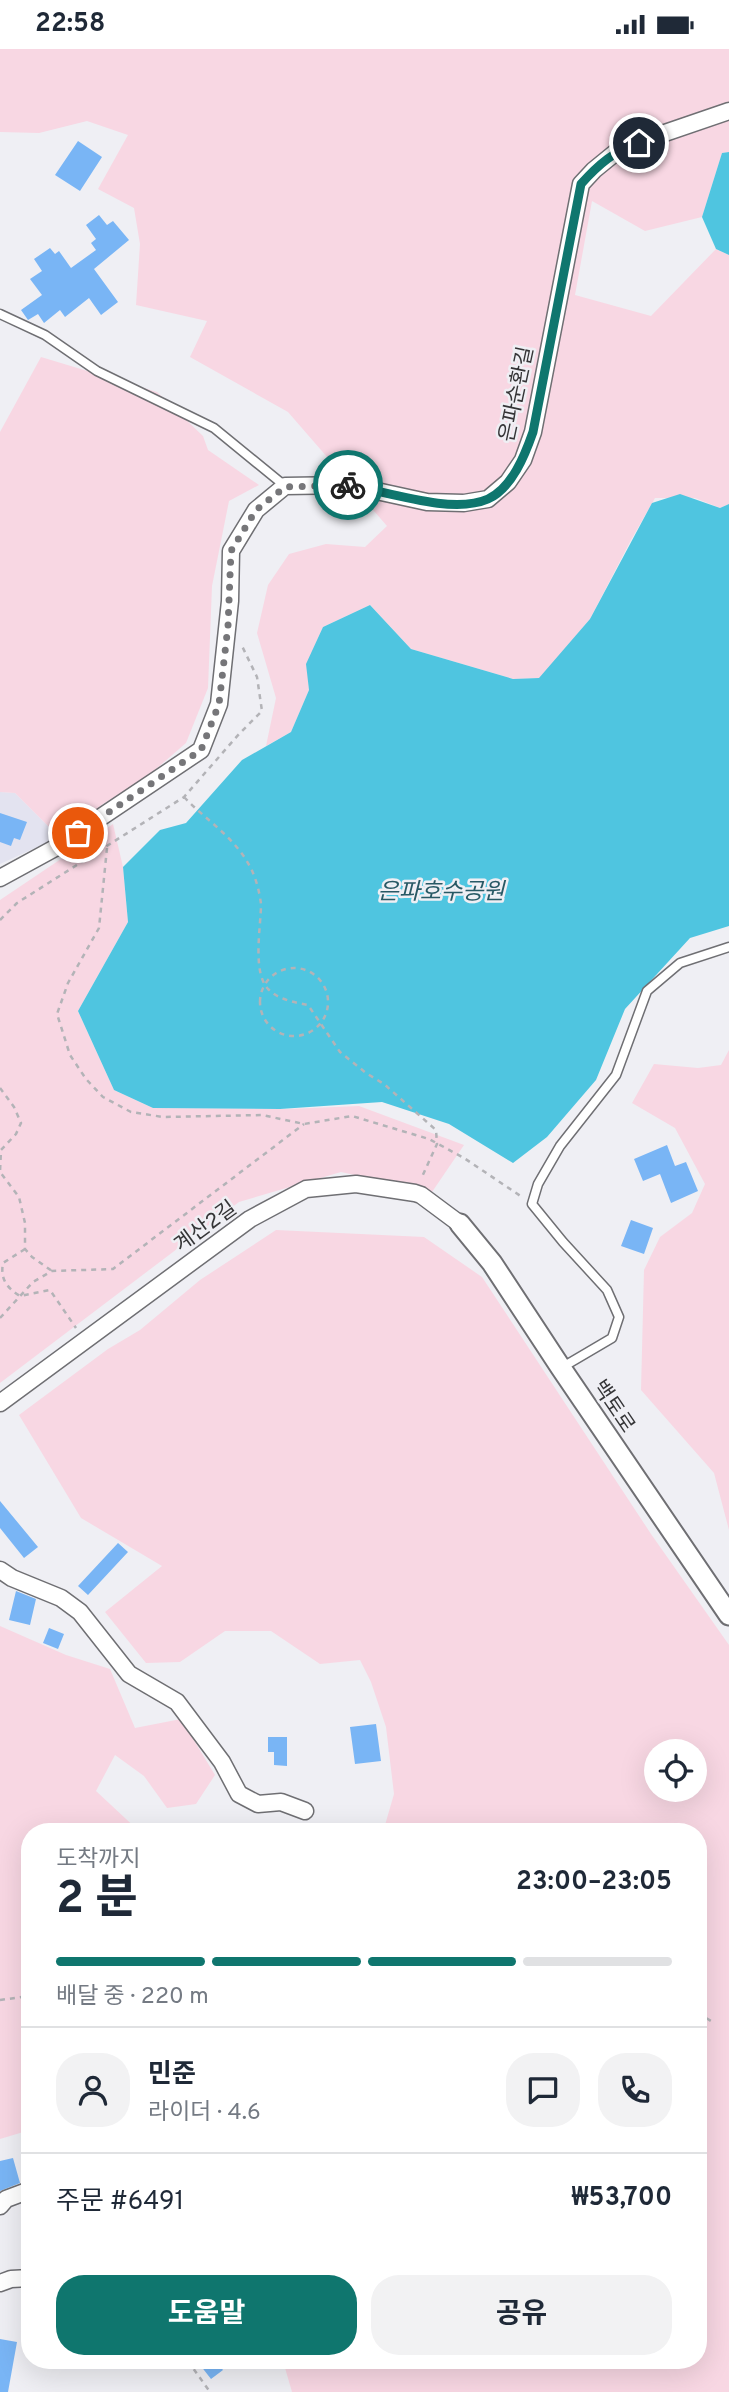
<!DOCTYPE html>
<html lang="ko">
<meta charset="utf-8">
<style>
:root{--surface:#fff;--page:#f2f2f3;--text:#1f2937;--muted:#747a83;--line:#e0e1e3;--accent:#0f766e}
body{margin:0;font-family:Overpass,"Noto Sans KR",sans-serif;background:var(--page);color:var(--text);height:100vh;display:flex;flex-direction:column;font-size:26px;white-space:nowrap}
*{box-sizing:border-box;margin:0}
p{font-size:23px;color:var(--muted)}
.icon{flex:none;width:38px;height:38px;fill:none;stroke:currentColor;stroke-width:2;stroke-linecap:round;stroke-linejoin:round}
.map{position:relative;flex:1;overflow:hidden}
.sheet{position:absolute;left:21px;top:1774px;width:686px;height:546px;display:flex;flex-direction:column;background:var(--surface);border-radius:28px;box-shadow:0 7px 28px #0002}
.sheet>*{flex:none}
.tools{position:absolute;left:644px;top:1690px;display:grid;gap:14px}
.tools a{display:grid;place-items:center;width:63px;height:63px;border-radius:50%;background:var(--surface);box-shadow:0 7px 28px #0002;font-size:35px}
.pin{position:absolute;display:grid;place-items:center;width:60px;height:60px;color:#fff;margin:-30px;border:4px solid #fff;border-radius:50%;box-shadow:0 2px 7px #0007}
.courier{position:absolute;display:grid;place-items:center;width:70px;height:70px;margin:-35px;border:5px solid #0f766e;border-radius:50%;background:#fff;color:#222;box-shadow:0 2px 9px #0007}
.summary em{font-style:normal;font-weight:700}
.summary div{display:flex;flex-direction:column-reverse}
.summary{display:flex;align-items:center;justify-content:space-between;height:119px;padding:0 35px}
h1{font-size:46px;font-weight:700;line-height:52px}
.bar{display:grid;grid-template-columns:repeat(4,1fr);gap:10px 7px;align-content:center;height:84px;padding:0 35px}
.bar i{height:9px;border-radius:5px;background:var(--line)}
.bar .current{background:var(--accent)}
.bar p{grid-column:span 4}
.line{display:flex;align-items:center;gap:18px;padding:0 35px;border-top:2px solid var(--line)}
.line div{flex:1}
.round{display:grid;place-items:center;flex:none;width:74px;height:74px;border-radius:28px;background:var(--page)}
.primary-button{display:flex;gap:14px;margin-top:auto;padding:14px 35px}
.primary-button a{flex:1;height:80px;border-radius:28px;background:var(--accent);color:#fff;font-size:28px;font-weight:700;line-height:80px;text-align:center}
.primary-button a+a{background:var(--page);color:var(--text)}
.status{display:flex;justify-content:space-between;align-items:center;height:49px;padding:0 35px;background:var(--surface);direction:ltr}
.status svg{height:19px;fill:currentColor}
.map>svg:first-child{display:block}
.built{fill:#e3e3f0}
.green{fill:#f8d7e3;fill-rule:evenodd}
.water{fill:#4fc5e0}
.building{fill:#79b5f5}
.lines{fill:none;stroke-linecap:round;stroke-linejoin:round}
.service-casing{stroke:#6f6f73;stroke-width:11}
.minor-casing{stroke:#6f6f73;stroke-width:19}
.tertiary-casing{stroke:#6f6f73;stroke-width:23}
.path{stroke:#b3b3b7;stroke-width:2.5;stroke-dasharray:5 5;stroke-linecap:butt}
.service{stroke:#fff;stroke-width:8}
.minor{stroke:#fff;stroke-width:16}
.tertiary{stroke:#fff;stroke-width:19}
.done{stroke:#767679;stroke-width:7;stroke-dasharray:0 12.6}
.route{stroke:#0f766e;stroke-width:9}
.labels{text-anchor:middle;stroke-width:5;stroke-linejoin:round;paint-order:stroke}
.street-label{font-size:21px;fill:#353537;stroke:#efeff4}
.water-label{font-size:23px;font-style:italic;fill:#285965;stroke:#efeff4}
</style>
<div class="status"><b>22:58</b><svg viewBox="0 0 49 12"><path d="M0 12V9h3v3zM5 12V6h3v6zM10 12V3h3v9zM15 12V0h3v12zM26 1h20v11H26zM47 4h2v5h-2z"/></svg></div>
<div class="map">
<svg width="729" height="2343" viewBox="0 0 729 2343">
<rect width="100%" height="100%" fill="#efeff4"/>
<path class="built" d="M0,743L15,744L59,788L0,815Z"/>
<path class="green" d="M0,0H729V103L722,104L702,168L645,182L592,152L575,246L651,267L716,200L729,206V455L720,459L695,449H655L631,491L590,570L540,629L513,630L411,600L370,556L323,578L307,614L309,641L291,683L266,697L276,649L257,584L268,536L289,505L326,495L365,498L387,477L288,363L190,308L207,272L136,256L140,195L134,159L98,140L128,86L87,72L39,84L0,83Z
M41,308L157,343L203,387L208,401L259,436L229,452L212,537L208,639L186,694L148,727L103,755L59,788L15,744L0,743V383Z
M113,775L123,818L128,873L78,962L114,1041L153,1059L287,1060L359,1057L464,1096L432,1143L341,1123L239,1153L0,1334V851Z
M729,1001V1481L714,1424L641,1341L644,1221L660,1188L692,1164L705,1135L675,1079L632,1054L654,1015L698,1019L721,1016Z
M276,1181L424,1188L482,1228L651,1485L729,1596V2343H292L283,2312H698V1783H383L394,1745L386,1678L371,1633L360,1611L320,1615L271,1582H225L180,1613L146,1614L105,1563L162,1517L81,1469L19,1366L108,1300L140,1281L200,1231ZM656,1703H695V1741H656Z
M0,1577L66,1606L110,1620L135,1679L181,1670L215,1726L196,1755L167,1759L144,1727L115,1706L96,1742L140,1783H30V2081L0,2090Z"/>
<path class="water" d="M729,103V206L716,200L702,168L722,104Z
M680,445L720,459L729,455V877L690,889L625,960L596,1031L547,1088L513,1114L449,1075L382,1053L280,1060L153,1059L114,1041L78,962L128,873L123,818L160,781L186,774L242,711L291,683L309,641L306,615L323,578L370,556L411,600L513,630L539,629L590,570L652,454Z"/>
<path class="building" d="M78,92L102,108L80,142L55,126Z
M99,166L107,176L113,172L129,191L94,220L118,253L101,266L89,249L65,268L60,261L44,274L38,265L28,271L21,261L42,246L30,230L42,222L34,210L50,199L55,205L59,202L71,219L96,201L91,194L96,190L86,176Z
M0,764L27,773L20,791L14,789L11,797L0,793Z
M667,1096L675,1117L686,1113L698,1142L671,1154L660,1125L643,1132L634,1110Z
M631,1171L653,1179L644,1205L621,1197Z
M0,1452L38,1498L24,1509L0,1479Z
M118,1494L128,1503L88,1546L78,1537Z
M16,1542L36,1550L30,1576L9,1571Z
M49,1579L64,1585L58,1600L43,1594Z
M376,1675L381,1712L355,1715L350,1678Z
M268,1688H287V1717L274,1716V1703H268Z
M13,2109L20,2134L0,2142V2112Z
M0,2290L17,2293L8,2343H0Z
M197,2312H216L223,2321L211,2330Z"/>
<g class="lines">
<defs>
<path id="service" d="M0,265L45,286L97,322L214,379L285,437
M561,1319L612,1289L619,1268L607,1241L563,1193L532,1155L538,1135L560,1097L616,1026L647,942L680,914L729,898"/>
<path id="minor" d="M0,829L55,799L201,701L219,655L230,552L231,502L256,461L285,437L349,436L427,453L464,454L488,450L508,433L523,411L533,383L581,135L594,121L621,99L729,62
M0,1354L250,1170L306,1140L356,1135L415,1144L421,1146L460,1175
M0,1521L12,1529L61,1549L80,1563L129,1625L177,1653L222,1713L239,1745L258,1755L281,1753L305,1762
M0,2157L6,2150L30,2141
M0,2234L11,2230L30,2229"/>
<path id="tertiary" d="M460,1175L492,1214L561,1319L729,1566"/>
</defs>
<use href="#service" class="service-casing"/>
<use href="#minor" class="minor-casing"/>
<use href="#tertiary" class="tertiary-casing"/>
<path class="path" d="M184,748C208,773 239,791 253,824C257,833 260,846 261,855C261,877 252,923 268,940C279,951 294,953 308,956L340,1003L366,1024L384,1035L436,1081L437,1095L421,1130
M107,799L99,879L68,934L57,965L70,1006L86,1030L103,1048L131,1063L163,1068L262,1066L304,1075L352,1067L429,1090L464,1109L522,1148
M0,871L17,854L184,748L239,685L262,662L257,628L242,597
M260 953a34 34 0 1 1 68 0a34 34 0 1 1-68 0Z
M0,1039L14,1058L21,1074L16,1085L1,1101L0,1123L19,1148L25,1174V1200L32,1208L52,1222
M25,1200L3,1214C0,1230 7,1239 20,1247L50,1241L76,1279
M0,1269L33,1233L52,1222L113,1220L304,1075
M0,1951L30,1947
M698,1964L711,1972
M188,2312L210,2343"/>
<use href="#service" class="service"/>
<use href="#minor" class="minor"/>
<use href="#tertiary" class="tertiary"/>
</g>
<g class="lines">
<path class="done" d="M78,784L201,701L219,655L228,577L231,502L256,461L285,438L348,436"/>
<path class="route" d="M348,436C385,442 452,466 488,450C512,439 525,406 533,383L581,135C598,116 615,101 639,94"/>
</g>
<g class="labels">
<g class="street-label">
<text transform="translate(516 345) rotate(-78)" y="7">은파순환길</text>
<text transform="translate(205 1177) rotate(-36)" y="7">계산2길</text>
<text transform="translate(614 1357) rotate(56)" y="7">백토로</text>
</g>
<g class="water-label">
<text x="441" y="850">은파호수공원</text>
</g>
</g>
</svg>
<div class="tools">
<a><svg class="icon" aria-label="locate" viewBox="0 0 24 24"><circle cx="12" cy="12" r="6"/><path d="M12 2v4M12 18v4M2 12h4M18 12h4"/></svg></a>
</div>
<div class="pin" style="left:78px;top:784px;background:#ea580c"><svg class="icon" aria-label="bag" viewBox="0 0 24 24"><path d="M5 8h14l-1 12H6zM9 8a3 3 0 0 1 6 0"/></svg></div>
<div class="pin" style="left:639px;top:94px;background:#1f2937"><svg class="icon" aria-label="home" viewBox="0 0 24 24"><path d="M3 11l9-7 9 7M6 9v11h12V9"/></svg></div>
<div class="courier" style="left:348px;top:436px"><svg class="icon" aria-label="bike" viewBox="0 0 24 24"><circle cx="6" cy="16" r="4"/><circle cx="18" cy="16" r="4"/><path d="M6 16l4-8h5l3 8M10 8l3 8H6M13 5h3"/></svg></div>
<section class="sheet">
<div class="summary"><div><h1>2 분</h1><p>도착까지</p></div><em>23:00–23:05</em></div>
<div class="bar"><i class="current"></i><i class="current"></i><i class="current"></i><i></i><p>배달 중 · 220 m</p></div>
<div class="line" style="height:126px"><a class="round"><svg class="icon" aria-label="person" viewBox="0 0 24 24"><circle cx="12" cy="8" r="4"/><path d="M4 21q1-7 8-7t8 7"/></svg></a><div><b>민준</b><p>라이더 · 4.6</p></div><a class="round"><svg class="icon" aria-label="chat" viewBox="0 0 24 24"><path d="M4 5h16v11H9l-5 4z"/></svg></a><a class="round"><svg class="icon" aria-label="phone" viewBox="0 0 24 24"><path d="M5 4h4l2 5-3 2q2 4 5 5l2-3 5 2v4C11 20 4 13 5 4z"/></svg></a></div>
<div class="line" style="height:91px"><div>주문 #6491</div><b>₩53,700</b></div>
<div class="primary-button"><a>도움말</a><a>공유</a></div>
</section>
</div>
